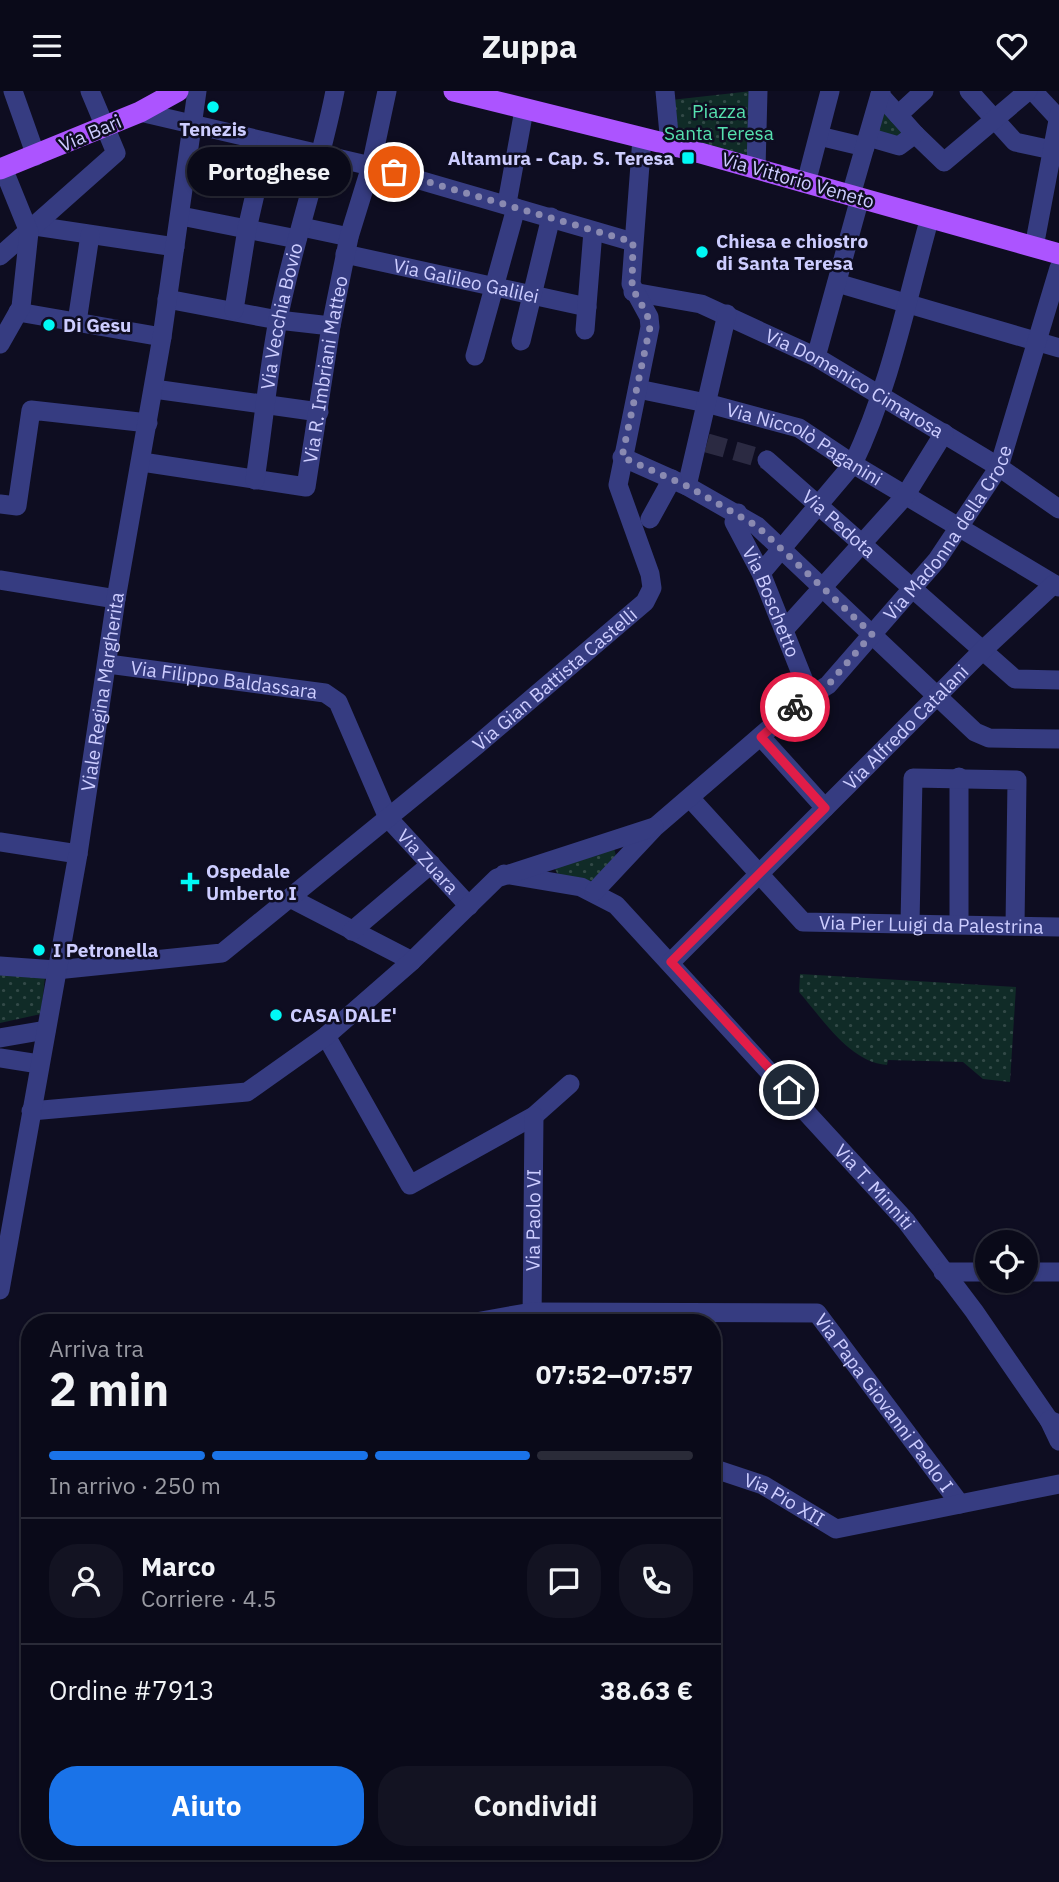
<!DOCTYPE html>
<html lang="it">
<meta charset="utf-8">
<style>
:root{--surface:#0a0a19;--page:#131322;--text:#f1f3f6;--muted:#999aa2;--line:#2a2b38;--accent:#1a73e8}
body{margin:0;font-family:"IBM Plex Sans",sans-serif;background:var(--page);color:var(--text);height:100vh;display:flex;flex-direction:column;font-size:26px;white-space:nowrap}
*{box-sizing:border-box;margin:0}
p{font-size:23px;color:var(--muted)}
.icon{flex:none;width:38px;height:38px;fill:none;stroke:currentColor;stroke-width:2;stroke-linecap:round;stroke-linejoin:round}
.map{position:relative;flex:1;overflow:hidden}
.details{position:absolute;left:21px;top:1223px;width:700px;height:546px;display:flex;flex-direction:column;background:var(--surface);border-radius:28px;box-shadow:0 2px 5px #0004,0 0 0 2px var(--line)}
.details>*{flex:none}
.controls{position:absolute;left:975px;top:1139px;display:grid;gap:14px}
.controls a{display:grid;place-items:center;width:63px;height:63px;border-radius:50%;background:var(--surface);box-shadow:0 2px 5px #0004,0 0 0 2px var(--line);font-size:35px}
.pin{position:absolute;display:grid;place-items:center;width:60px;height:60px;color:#fff;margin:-30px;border:4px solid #fff;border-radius:50%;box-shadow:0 2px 7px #0007}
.courier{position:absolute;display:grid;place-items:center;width:70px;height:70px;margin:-35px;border:5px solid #e11d48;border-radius:50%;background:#fff;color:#222;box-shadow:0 2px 9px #0007}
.bubble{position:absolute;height:49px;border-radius:24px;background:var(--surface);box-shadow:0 2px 5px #0004,0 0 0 2px var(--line);font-size:23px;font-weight:800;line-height:49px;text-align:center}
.head em{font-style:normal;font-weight:800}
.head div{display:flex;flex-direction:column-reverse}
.head{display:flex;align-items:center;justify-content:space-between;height:119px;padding:0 28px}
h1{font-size:46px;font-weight:800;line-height:52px}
.bar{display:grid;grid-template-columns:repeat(4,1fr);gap:10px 7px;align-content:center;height:84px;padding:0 28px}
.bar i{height:9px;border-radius:5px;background:var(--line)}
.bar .active{background:var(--accent)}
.bar p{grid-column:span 4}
.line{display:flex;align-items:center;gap:18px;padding:0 28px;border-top:2px solid var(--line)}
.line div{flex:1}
.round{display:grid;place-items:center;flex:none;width:74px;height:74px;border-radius:28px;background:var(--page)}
.cta{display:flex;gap:14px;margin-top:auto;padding:14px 28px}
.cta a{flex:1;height:80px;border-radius:28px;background:var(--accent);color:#fff;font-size:28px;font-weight:800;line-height:80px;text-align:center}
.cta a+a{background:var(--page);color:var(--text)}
header{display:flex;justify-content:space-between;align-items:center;height:91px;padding:0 28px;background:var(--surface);font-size:32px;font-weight:800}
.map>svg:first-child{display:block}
.park{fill:url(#park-dots)}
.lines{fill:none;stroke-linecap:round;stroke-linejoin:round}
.minor-tunnel{stroke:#2b2a42;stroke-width:19;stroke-dasharray:19 10;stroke-linecap:butt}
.minor{stroke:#363c81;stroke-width:19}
.major{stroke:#ac54ff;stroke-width:21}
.done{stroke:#8a8ab1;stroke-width:7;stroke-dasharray:0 12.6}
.route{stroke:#e11d48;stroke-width:9}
.poi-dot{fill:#00f8f5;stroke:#0e0d21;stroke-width:2.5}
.labels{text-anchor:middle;stroke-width:5;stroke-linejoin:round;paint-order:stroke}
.park-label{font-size:19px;fill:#56e1af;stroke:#0e0d21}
.poi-label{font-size:19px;font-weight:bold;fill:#cdcdff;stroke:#0e0d21;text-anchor:start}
.street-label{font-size:19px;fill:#cdcdff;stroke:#0e0d21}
</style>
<header><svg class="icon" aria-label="menu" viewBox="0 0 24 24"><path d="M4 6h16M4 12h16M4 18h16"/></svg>Zuppa<svg class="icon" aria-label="heart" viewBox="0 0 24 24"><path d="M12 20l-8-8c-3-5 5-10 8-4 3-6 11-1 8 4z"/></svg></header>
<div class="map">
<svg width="1059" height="1791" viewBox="0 0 1059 1791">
<defs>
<pattern id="park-dots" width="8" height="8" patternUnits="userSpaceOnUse" patternTransform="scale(1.75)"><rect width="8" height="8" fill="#102b27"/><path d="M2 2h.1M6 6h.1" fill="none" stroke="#324947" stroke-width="1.8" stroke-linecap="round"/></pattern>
</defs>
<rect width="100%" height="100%" fill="#0e0d21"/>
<path class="park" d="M752,0L750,66L676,48L671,9Z
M881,9L911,43L898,52L872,44Z
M614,757L617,769L595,791L559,786L554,776Z
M0,883L45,886L41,923L0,932Z
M800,883L1016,896L1010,991L983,988L963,971L888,969L887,974C849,971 822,927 799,901Z"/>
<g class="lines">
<path class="minor-tunnel" d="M707,352L767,369"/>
<g class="minor">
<path d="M13,0L36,65"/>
<path d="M665,0L670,54"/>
<path d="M969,0L1015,51L1052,59"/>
<path d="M1033,0L1058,27"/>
<path d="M140,21L371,75L633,151"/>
<path d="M898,24L924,0"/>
<path d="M915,43L944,71L1028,0"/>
<path d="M819,45L865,56"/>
<path d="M868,46L899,55L915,43L880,4"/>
<path d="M756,78L758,0"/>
<path d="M806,92L830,0"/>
<path d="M851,104L881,0"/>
<path d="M507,112L524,19"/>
<path d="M181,125L297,148"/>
<path d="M35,135L175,156"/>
<path d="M302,136L349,146"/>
<path d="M1034,156L1059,24"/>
<path id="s1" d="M345,163L587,216"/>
<path d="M0,165L116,62L90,0"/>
<path d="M837,192L1059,257"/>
<path id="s2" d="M633,201L701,213L816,266L999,376L1059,418"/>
<path d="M167,208L278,229L331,235"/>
<path d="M234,219L247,138L267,51"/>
<path d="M18,221L162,246"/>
<path d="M77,231L90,144"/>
<path d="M585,239L593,140"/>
<path d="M521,250L551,126"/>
<path d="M0,253L21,216L29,141L3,77"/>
<path d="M475,265L516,117"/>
<path d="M816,266L860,107"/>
<path d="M154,298L319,321"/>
<path id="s3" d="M638,298L706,312L799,337L853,373L1059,496"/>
<path d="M622,366L687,395L757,435L975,641L989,647L1059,648"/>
<path id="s4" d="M767,369L1015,588L1059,589"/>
<path id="s5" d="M142,371L306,396L331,235L349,146L371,75L387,0"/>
<path id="s6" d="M255,389C263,336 268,282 278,229C293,152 320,77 335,0"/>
<path d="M687,395L727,223"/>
<path d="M0,413L17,415L31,319L148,332"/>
<path id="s7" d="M738,422L734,431L761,482L810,605"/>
<path d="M650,428L672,388"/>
<path d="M761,482L853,373C890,296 907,208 930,126"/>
<path d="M0,489L116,508"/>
<path d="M784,539L905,405L944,342"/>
<path id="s8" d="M108,573L325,602L338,611L388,727L469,815"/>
<path d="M761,646L825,717"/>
<path d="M959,686V833"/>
<path id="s9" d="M690,707L803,831L1059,836"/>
<path d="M0,751L78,763"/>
<path id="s10" d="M504,783L581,796L616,814L906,1130L974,1220L1049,1329"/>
<path id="s11" d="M594,801L655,736L799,612L828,594L937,469L999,376L1059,177"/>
<path d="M290,807L412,870"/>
<path d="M910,832L913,687L1017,689L1015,835"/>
<path d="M352,840L431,773"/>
<path id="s12" d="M671,871L983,559L1054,493"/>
<path id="s13" d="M0,875L56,879L222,862L476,655L645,511L652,497L650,483L618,394L650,236L649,226L631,193L642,47"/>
<path d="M326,945L410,1094L534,1025L570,993"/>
<path d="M0,947L46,939"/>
<path d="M0,967L39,973"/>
<path d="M31,1020L247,1001L326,945L412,870L497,787L654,736"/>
<path d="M943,1181H987"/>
<path d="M1026,1181H1059"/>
<path id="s14" d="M0,1199L78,763L116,508L162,246L197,0"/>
<path id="s15" d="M532,1231L534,1025"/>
<path id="s16" d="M470,1232L532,1221L817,1222L960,1413"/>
<path d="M1059,1333L1049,1329L1059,1350"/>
<path id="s17" d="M712,1377L763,1394L836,1438L1059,1393"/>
</g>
<path class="major" d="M454,0L679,56L1059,163
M0,78L140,21L178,0"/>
</g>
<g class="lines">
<path class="done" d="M394,81L633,151L632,197L647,223L650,236L622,366L687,395L757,435L872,543L828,594L795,616"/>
<path class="route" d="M789,999L671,871L825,717L761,646L795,616"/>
</g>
<g class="poi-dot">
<circle cx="213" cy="16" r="7"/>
<rect x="681" y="60" width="14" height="14" rx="3.5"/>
<circle cx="702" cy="161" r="7"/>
<circle cx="49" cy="234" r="7"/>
<path d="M186.5 780.5h7v7h7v7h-7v7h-7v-7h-7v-7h7z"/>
<circle cx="39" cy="859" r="7"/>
<circle cx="276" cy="924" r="7"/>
</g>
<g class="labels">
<g class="park-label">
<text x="719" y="27">Piazza<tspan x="719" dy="22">Santa Teresa</tspan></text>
</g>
<g class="poi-label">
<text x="213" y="45" text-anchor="middle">Tenezis</text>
<text x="674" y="74" text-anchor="end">Altamura - Cap. S. Teresa</text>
<text x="716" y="157">Chiesa e chiostro<tspan x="716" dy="22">di Santa Teresa</tspan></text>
<text x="63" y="241">Di Gesu</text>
<text x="206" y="787">Ospedale<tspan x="206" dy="22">Umberto I</tspan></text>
<text x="53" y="866">I Petronella</text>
<text x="290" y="931">CASA DALE'</text>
</g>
<g class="street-label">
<text transform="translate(90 42) rotate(-23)" y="7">Via Bari</text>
<text transform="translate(798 89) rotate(16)" y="7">Via Vittorio Veneto</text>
<text dy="7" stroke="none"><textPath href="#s1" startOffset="124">Via Galileo Galilei</textPath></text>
<text dy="7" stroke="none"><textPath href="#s6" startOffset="166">Via Vecchia Bovio</textPath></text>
<text dy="7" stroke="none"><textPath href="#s5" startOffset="285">Via R. Imbriani Matteo</textPath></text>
<text dy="7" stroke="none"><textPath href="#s2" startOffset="242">Via Domenico Cimarosa</textPath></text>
<text dy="7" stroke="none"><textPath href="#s3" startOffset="177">Via Niccolò Paganini</textPath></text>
<text dy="7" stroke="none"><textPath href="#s4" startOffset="96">Via Pedota</textPath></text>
<text dy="7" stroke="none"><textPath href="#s11" startOffset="508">Via Madonna della Croce</textPath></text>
<text dy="7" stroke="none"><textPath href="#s7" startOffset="98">Via Boschetto</textPath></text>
<text dy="7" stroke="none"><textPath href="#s13" startOffset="654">Via Gian Battista Castelli</textPath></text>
<text dy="7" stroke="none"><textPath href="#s8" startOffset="117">Via Filippo Baldassara</textPath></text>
<text dy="7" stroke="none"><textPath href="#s14" startOffset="607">Viale Regina Margherita</textPath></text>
<text dy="7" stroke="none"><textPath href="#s12" startOffset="332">Via Alfredo Catalani</textPath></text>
<text dy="7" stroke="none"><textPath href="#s8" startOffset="420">Via Zuara</textPath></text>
<text dy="7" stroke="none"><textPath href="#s9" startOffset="296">Via Pier Luigi da Palestrina</textPath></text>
<text dy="7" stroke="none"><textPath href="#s10" startOffset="500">Via T. Minniti</textPath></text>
<text dy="7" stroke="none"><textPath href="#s15" startOffset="102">Via Paolo VI</textPath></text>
<text dy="7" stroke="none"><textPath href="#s16" startOffset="460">Via Papa Giovanni Paolo I</textPath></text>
<text dy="7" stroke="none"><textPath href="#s17" startOffset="79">Via Pio XII</textPath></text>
</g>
</g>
</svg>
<div class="controls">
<a><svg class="icon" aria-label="locate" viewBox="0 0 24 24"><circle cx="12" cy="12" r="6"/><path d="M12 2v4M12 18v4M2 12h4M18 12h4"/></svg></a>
</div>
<div class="pin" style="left:394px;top:81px;background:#ea580c"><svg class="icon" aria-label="bag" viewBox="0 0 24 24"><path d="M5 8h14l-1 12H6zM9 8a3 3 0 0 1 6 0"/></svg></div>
<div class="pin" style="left:789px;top:999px;background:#1f2937"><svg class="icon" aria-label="home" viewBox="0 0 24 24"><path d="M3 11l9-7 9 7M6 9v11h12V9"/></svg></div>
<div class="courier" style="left:795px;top:616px"><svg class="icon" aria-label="bike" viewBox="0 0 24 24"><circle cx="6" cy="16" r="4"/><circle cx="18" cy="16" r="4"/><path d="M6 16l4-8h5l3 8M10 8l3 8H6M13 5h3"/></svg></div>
<div class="bubble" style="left:187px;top:56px;width:164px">Portoghese</div>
<section class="details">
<div class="head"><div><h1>2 min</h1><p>Arriva tra</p></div><em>07:52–07:57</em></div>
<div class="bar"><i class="active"></i><i class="active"></i><i class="active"></i><i></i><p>In arrivo · 250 m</p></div>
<div class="line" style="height:126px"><a class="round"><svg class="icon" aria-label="person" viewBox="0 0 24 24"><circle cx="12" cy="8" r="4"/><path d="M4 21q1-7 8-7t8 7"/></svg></a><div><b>Marco</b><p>Corriere · 4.5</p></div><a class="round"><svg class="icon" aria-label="chat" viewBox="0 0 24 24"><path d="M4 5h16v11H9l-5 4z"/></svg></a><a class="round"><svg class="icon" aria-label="phone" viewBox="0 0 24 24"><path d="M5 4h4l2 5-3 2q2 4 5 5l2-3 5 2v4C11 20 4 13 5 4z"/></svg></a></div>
<div class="line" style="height:91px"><div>Ordine #7913</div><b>38.63 €</b></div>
<div class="cta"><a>Aiuto</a><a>Condividi</a></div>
</section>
</div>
